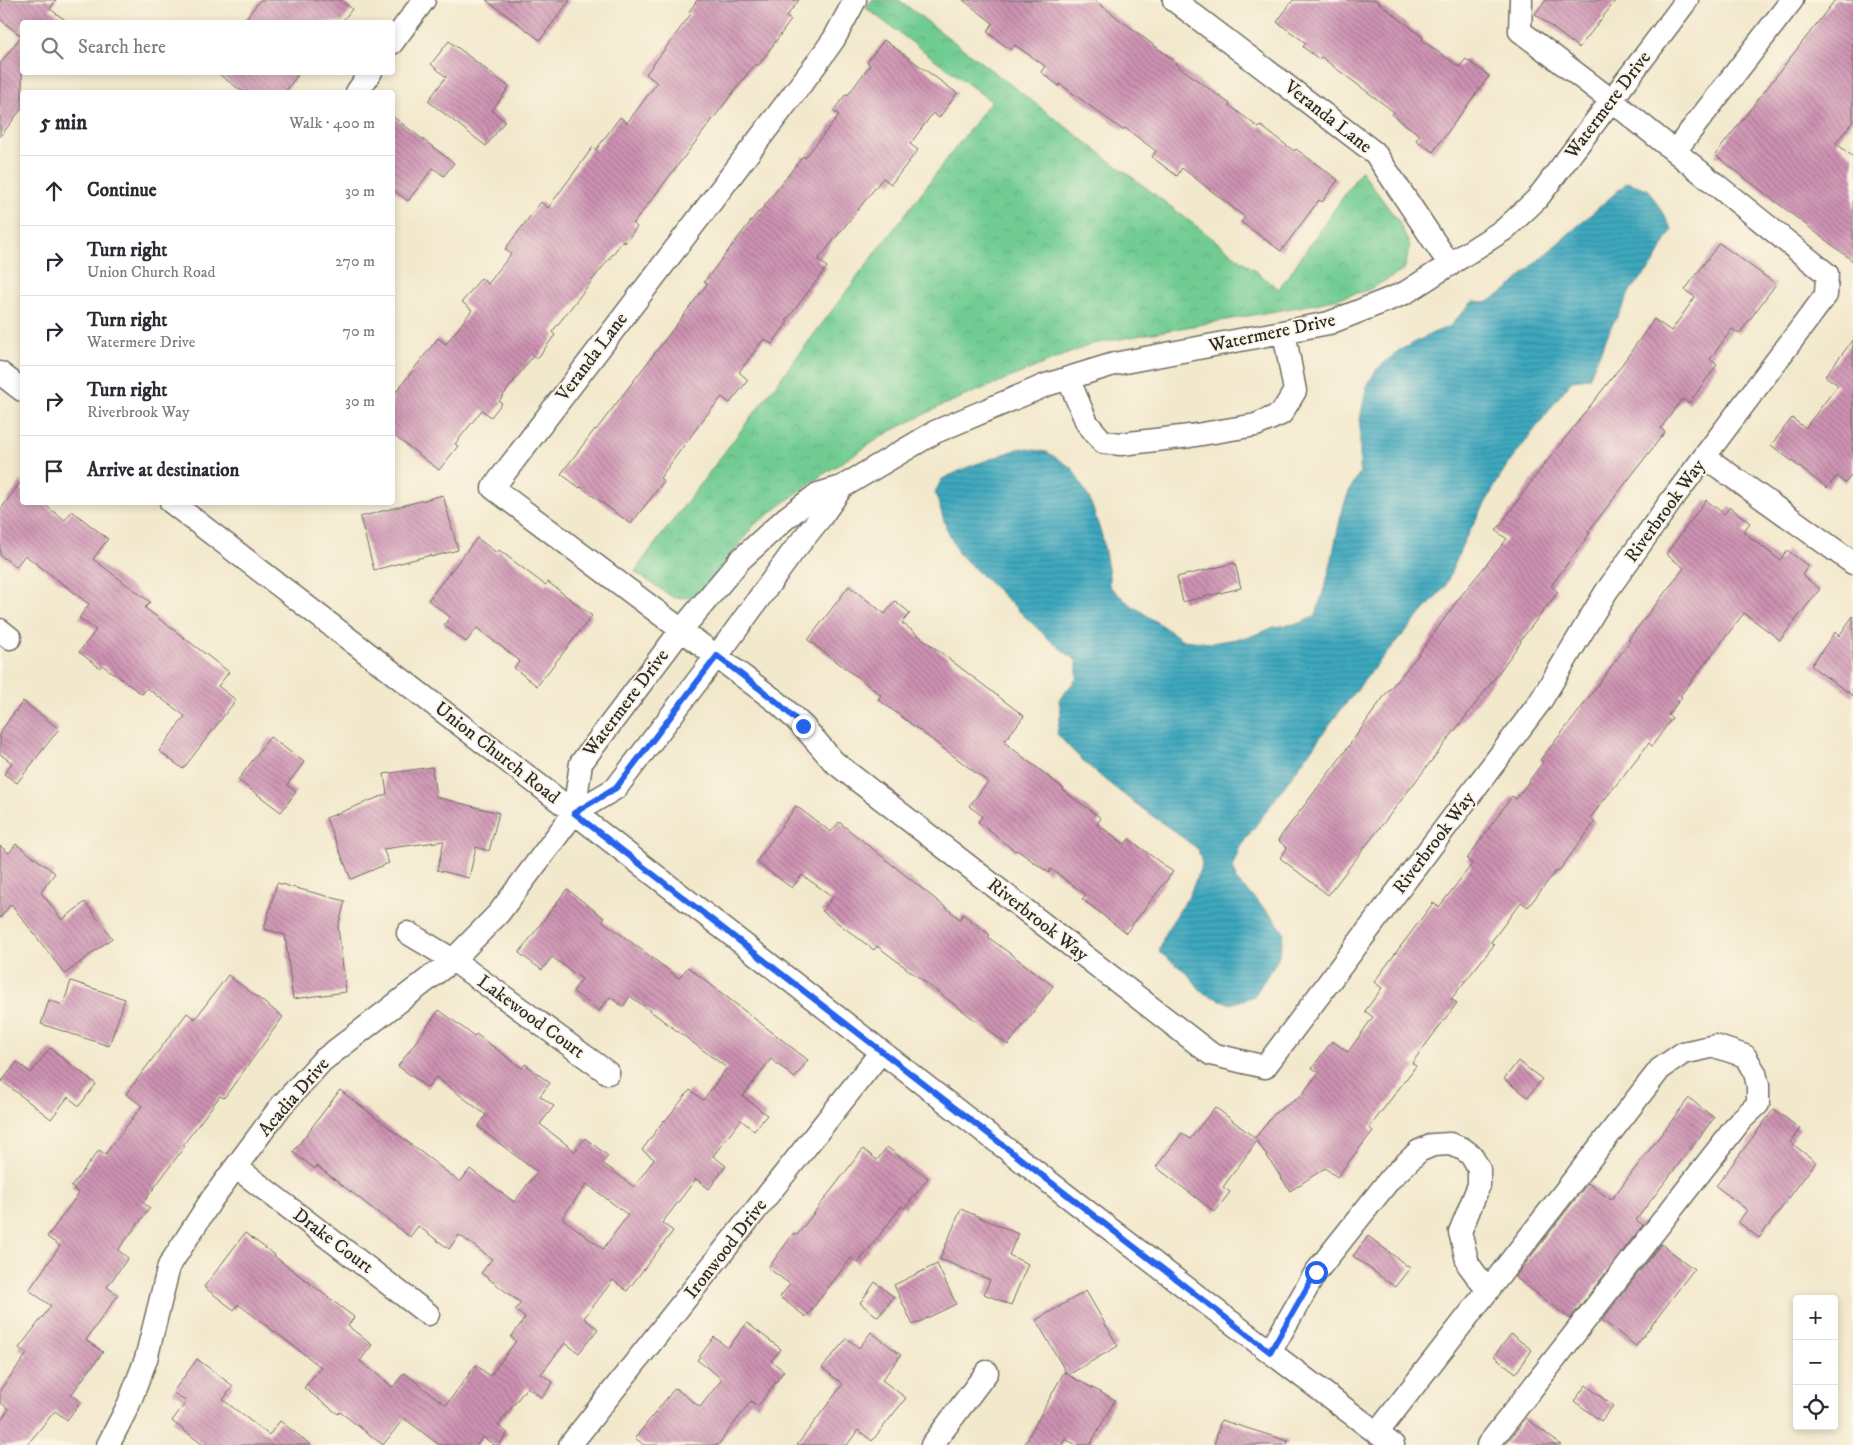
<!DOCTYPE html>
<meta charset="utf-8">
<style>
body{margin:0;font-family:"IM FELL DW Pica",serif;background:#f2f2f3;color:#2b2b33}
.controls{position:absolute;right:15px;bottom:15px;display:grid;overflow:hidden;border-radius:5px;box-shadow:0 2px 8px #0003}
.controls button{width:45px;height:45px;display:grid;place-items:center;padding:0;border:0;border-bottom:1px solid #e1e1e2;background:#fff;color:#2b2b33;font:25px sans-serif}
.stop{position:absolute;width:15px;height:15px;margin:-11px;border:4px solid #2563eb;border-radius:50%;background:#fff}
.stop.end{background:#2563eb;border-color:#fff;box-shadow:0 1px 5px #0008}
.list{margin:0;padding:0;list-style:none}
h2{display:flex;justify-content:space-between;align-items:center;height:65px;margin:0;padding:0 20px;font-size:21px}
h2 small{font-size:16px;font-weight:400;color:#7c7c81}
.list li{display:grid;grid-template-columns:32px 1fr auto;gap:15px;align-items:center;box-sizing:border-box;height:70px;padding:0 20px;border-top:1px solid #e1e1e2}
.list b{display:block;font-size:19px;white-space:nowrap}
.list p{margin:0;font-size:16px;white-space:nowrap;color:#7c7c81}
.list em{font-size:16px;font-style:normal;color:#7c7c81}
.icon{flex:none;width:28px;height:28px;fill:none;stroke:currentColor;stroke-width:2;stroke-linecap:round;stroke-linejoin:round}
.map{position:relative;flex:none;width:1853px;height:1445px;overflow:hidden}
.search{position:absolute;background:#fff;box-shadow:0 2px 8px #0003;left:20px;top:20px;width:375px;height:55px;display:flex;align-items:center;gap:12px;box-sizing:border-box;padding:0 18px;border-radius:5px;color:#7c7c81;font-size:19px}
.panel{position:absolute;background:#fff;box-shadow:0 2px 8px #0003;left:20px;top:90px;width:375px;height:415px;border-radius:5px}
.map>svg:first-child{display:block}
.park{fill:url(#park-crowns);stroke:#4e7c5f}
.water{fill:url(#water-rules);stroke:#346a74}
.building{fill:url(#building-back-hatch);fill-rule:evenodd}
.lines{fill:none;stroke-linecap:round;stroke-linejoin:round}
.minor-casing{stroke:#716d63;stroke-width:25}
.minor{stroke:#fff;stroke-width:22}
.route{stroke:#2563eb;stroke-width:6}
.labels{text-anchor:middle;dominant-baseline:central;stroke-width:4;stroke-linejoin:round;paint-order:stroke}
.street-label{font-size:19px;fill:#2b2b2b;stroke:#fcf5e5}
</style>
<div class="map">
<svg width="1853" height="1445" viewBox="0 0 1853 1445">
<defs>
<pattern id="park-crowns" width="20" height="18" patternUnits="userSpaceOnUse" patternTransform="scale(1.25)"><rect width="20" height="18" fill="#71cc93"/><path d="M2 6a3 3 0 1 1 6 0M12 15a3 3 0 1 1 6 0" fill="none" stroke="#62af7f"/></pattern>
<pattern id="water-rules" width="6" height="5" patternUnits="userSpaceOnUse" patternTransform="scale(1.25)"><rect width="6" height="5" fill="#3ea8be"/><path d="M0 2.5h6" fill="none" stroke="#34899b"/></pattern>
<pattern id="building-back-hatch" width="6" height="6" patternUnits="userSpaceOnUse" patternTransform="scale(1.25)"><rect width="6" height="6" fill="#cd92b2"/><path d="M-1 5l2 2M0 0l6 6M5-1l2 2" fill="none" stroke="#a77791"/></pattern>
</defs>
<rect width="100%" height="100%" fill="#fcf5e5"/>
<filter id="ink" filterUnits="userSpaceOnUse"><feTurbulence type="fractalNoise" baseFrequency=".02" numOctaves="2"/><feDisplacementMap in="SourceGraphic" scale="10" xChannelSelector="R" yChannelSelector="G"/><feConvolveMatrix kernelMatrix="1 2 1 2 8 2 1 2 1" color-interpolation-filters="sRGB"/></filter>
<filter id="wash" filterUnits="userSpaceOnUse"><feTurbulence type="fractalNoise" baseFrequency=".0096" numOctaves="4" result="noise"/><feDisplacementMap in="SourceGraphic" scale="20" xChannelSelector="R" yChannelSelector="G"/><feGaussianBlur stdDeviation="1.12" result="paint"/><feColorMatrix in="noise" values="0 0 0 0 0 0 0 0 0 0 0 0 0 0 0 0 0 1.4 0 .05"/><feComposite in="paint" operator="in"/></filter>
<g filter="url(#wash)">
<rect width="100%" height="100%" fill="#f2e8cc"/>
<path class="park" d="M 872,0 L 899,0 L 1279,289 L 1361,171 L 1399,222 L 1410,246 L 1404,270 L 1368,290 L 1320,303 L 1092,344 L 943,405 L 889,432 L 816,479 L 754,525 L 716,576 L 694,597 L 674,598 L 635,572 L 642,561 L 991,101 L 866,8 Z"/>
<path class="water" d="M 1628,182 L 1649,190 L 1672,229 L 1653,265 L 1630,291 L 1623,307 L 1612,325 L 1589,378 L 1572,380 L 1504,470 L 1464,541 L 1445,587 L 1378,663 L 1333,720 L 1240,847 L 1233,865 L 1236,880 L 1274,918 L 1284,933 L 1278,959 L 1254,996 L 1231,1004 L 1203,993 L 1187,973 L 1159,952 L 1165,933 L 1190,894 L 1202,864 L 1198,849 C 1150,813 1097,780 1057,734 L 1061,713 L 1059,700 L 1077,678 L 1077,661 L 1053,643 L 958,553 L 947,530 L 935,492 L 942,479 L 968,467 L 1021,448 L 1047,452 L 1072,468 L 1090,500 L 1102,536 L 1109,574 L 1109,586 L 1127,602 L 1183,640 L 1211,643 L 1249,637 L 1274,627 L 1301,623 L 1316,615 L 1329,572 L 1342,510 L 1350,489 L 1360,472 L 1360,420 L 1366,388 L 1376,370 L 1398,351 L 1435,332 L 1449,327 L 1473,301 L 1488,302 L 1508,289 L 1534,264 Z"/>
<g id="blocks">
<path class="building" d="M 0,0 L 56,0 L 50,9 L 68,22 L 22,22 L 22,108 L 0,137 L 0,64 L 21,36 L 0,19 Z
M 260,0 L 341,0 L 352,9 L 342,22 L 243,22 Z
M 486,0 L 570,0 L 540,40 Z
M 697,0 L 799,0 L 786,17 L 791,20 L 758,66 L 755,64 L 633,224 L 637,227 L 625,243 L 623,241 L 552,332 L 555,335 L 537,359 L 533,356 L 499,401 L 502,403 L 491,417 L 482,410 L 455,444 L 458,446 L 439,470 L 392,434 L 392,397 L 438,338 L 446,344 L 472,310 L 462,302 L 481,278 L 488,284 L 511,254 L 505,249 L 541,202 L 548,208 L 593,147 L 596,150 L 620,117 L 627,123 L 657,83 L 646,74 L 691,14 L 689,12 Z
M 963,0 L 1094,0 L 1176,62 L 1175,64 L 1230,104 L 1229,105 L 1259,128 L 1261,126 L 1294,151 L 1296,149 L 1338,180 L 1322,202 L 1319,200 L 1281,251 L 1241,222 L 1245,217 L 1182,168 L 1177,176 L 1152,157 L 1156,151 L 1125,128 L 1123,130 L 1060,84 L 1059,86 L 1041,72 L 1045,66 L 1015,45 L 1011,50 L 987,32 L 993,23 Z
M 1293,0 L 1375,0 L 1423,37 L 1422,40 L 1459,67 L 1466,59 L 1489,76 L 1433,152 L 1416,140 L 1420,135 L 1392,115 L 1394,112 L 1321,57 L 1319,59 L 1303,47 L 1306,43 L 1277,22 Z
M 1546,0 L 1616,0 L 1579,48 L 1535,14 Z
M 1835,0 L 1853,0 L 1853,121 L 1836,143 L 1853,157 L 1853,261 L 1715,155 Z
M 884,40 L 957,93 L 939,118 L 933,113 L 910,144 L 918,150 L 891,184 L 883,178 L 818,260 L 827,267 L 786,321 L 788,322 L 772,344 L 764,339 L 739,372 L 748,380 L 730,403 L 722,397 L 705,417 L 660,478 L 664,481 L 631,524 L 581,487 L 580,488 L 561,474 L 595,429 L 596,430 L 677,324 L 707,284 L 704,282 L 758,212 L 759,213 L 803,156 L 805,158 L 839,115 L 833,111 L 846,94 L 848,95 L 870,65 L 867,62 Z
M 449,41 L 509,87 L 492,111 L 505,121 L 486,146 L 428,101 L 446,77 L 431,64 Z
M 216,72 L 300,72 L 285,92 L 243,92 Z
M 392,116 L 454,163 L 444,176 L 433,168 L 408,201 L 392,189 Z
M 1719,243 L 1776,284 L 1739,334 L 1732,329 L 1710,359 L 1717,365 L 1689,403 L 1682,399 L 1661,428 L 1665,432 L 1588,532 L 1590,533 L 1551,586 L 1558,592 L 1520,641 L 1521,642 L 1483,694 L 1328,895 L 1280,858 L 1287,848 L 1278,840 L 1341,757 L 1385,695 L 1419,654 L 1460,597 L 1507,539 L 1496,531 L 1534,478 L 1618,370 L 1654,319 L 1671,331 L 1695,297 L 1685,290 Z
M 1853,340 L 1853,473 L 1845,483 L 1837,476 L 1827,488 L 1771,445 L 1792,418 L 1805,428 L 1838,385 L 1825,376 Z
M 22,480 L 22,502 L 41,502 L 65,520 L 72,511 L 108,539 L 93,559 L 150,602 L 145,608 L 229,672 L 218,686 L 236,700 L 183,769 L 159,751 L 185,716 L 147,688 L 142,694 L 102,665 L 100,668 L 79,652 L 96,630 L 79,618 L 89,604 L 25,555 L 16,567 L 0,555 L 0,510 Z
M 443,495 L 458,550 L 431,557 L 431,555 L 374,570 L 360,517 Z
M 1706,500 L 1724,514 L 1730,507 L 1750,523 L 1743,532 L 1780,560 L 1787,550 L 1808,566 L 1802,575 L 1820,589 L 1780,640 L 1744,613 L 1680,696 L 1682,697 L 1668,715 L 1672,718 L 1652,746 L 1649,743 L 1590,818 L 1595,822 L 1558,872 L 1556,871 L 1528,907 L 1521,902 L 1491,942 L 1494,945 L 1451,999 L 1457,1003 L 1412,1063 L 1416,1066 L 1369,1128 L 1373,1131 L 1337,1177 L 1325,1168 L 1290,1191 L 1257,1141 L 1223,1187 L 1230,1192 L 1215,1212 L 1156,1167 L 1182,1133 L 1190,1139 L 1215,1107 L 1255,1138 L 1275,1113 L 1301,1096 L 1319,1072 L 1312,1068 L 1332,1041 L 1348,1052 L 1373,1017 L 1365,1011 L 1382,988 L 1374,982 L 1433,903 L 1439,907 L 1472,864 L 1467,859 L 1512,796 L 1516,799 L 1543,762 L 1540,760 L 1576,715 L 1630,641 L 1628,640 L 1684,568 L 1666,554 Z
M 477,538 L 497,553 L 499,550 L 545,585 L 548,582 L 592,616 L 537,686 L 514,668 L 520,661 L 477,628 L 466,642 L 444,625 L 450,617 L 428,600 Z
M 1235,563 L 1241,588 L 1183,602 L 1177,577 Z
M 849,586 L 885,614 L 895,601 L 910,613 L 902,623 L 1024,716 L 1004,742 L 1064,789 L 1063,790 L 1101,818 L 1097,824 L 1125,844 L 1129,839 L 1173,872 L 1126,933 L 1082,899 L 1086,895 L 1051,869 L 1049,873 L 1017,850 L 1015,851 L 978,822 L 982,816 L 969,806 L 988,782 L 878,699 L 881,695 L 808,640 Z
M 1853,616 L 1853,696 L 1811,666 L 1835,632 L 1839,636 Z
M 23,701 L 59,729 L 17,783 L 4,774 L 12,763 L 0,754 L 0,732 Z
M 270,737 L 304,762 L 287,785 L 296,792 L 281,812 L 238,780 Z
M 432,767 L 436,797 L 499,813 L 489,851 L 476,847 L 469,878 L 437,870 L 444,841 L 383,849 L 389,863 L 351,879 L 326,818 L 387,794 L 384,774 Z
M 796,806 L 831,832 L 839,822 L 960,919 L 963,914 L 990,935 L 988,937 L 1053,986 L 1008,1045 L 877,946 L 874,950 L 822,911 L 833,897 L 802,875 L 792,888 L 756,862 Z
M 16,844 L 55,873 L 41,892 L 62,920 L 85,902 L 112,938 L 65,974 L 11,904 L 0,918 L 0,846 L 9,853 Z
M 277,883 L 345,901 L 338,927 L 346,992 L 293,999 L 285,935 L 264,929 Z
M 567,889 L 604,918 L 603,921 L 679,978 L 688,967 L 808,1060 L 795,1078 L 771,1059 L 743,1096 L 767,1115 L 754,1131 L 741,1120 L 713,1156 L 726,1166 L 709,1189 L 696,1179 L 662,1223 L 673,1231 L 627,1291 L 613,1280 L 584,1318 L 598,1329 L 579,1353 L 565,1343 L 541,1374 L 553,1382 L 542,1398 L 527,1387 L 498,1426 L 508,1433 L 499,1445 L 494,1445 L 483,1437 L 477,1445 L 439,1445 L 404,1418 L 383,1445 L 340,1412 L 338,1414 L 304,1388 L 321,1367 L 238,1304 L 234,1310 L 204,1287 L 245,1233 L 275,1255 L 274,1256 L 354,1317 L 348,1326 L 372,1345 L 360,1361 L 393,1387 L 404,1373 L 446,1405 L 476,1365 L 490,1376 L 516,1341 L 511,1337 L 525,1318 L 515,1310 L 521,1303 L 481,1273 L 492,1259 L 459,1235 L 449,1249 L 418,1226 L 410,1237 L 317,1166 L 315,1169 L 293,1152 L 340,1090 L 460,1182 L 470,1169 L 514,1202 L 537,1172 L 478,1127 L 486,1115 L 436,1077 L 428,1088 L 398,1066 L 439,1010 L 474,1036 L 476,1034 L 522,1068 L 525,1064 L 550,1083 L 540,1096 L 554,1106 L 540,1124 L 575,1151 L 585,1138 L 608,1156 L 603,1163 L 634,1187 L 654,1159 L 642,1150 L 664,1120 L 665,1121 L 690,1090 L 703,1100 L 727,1068 L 630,996 L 623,1007 L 610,997 L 599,1011 L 573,991 L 582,979 L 552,957 L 542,970 L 519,953 ZM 587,1184 L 628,1215 L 603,1249 L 562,1218 Z
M 228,975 L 283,1017 L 224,1098 L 220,1096 L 183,1145 L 185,1146 L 143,1203 L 150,1208 L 118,1250 L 128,1258 L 107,1287 L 118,1295 L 86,1340 L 103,1352 L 71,1395 L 81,1402 L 67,1420 L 55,1411 L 27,1445 L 0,1445 L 0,1421 L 9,1409 L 0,1402 L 0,1390 L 27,1354 L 19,1348 L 51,1306 L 29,1290 L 60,1246 L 47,1237 L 79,1193 L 71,1187 L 99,1150 L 105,1154 L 142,1106 L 126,1094 L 187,1013 L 195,1019 Z
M 71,981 L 125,999 L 109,1046 L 41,1024 L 49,1000 L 63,1005 Z
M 50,1048 L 96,1084 L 79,1106 L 68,1097 L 51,1119 L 2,1081 L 17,1062 L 31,1073 Z
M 1518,1061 L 1542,1079 L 1528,1097 L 1504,1079 Z
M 1689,1098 L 1714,1118 L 1636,1220 L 1643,1225 L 1570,1319 L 1515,1277 L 1588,1183 L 1611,1200 Z
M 1774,1109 L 1800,1129 L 1790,1142 L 1816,1162 L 1759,1238 L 1738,1222 L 1747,1210 L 1716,1186 Z
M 887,1147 L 928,1178 L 905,1208 L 902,1206 L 858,1263 L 851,1258 L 806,1317 L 780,1297 L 790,1284 L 768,1268 L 794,1233 L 797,1235 L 863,1149 L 877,1160 Z
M 961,1209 L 1018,1234 L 1009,1255 L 1028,1264 L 1011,1305 L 984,1294 L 990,1280 L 940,1259 Z
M 1368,1236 L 1410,1268 L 1395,1287 L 1353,1256 Z
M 1661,1244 L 1694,1269 L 1636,1346 L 1602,1320 Z
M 937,1264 L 956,1304 L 913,1325 L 894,1285 Z
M 875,1282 L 894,1297 L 878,1317 L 860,1303 Z
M 1086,1291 L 1118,1346 L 1068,1375 L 1115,1400 L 1090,1445 L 1077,1445 L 1065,1439 L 1062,1445 L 1024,1445 L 1064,1372 L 1067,1374 L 1036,1320 Z
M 747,1323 L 781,1349 L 771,1361 L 784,1371 L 758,1406 L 751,1401 L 718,1445 L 644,1445 L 635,1438 L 675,1388 L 700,1407 L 722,1379 L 697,1360 L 714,1337 L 728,1348 Z
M 871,1332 L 901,1355 L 882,1380 L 906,1398 L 872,1441 L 858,1430 L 847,1445 L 797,1445 L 843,1384 L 822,1368 L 847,1338 L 859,1348 Z
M 1511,1334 L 1532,1350 L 1516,1373 L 1494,1356 Z
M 197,1359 L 233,1386 L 223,1400 L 269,1435 L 280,1421 L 311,1445 L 203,1445 L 172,1421 L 186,1402 L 173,1392 Z
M 1586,1385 L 1613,1406 L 1601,1421 L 1574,1401 Z
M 1526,1418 L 1561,1445 L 1505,1445 Z
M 1221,1420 L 1288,1441 L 1287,1445 L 1214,1445 Z"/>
</g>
</g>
<g filter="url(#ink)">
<use href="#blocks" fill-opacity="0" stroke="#716d63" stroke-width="1"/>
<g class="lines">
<defs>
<path id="minor" d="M 855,0 L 834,39 L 814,67 L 493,488 L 777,702 L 803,726 L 834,762 L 1211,1054 L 1265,1067 L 1540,702 L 1606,592 L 1671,501 L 1826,295 L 1827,274 L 1611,100 L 1520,31 L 1521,0
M 1174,0 L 1375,153 L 1450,265
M 392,43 L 424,0
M 357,92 L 371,72
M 1675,151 L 1792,0
M 0,373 L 22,390
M 1068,378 L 1087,423 L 1103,442 L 1121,444 L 1190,436 L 1256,425 L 1281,414 L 1295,391 L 1284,332
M 1705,457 L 1853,563
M 171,502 C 294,597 417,691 540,786 C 824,1006 1106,1229 1393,1445
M 0,630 L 10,638
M 574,813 L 581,763 L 682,629 L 740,560 L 786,518 L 818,494 L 842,487 L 935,432 L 1046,385 L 1114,364 L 1329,323 L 1405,293 L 1505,229 L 1537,199 L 1687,0
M 408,933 L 453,960 L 608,1073
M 237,1168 L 428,1314
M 1270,1352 L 1316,1272 L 1390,1179 L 1419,1151 L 1433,1145 L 1450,1144 L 1463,1149 L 1471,1155 L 1479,1169 L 1479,1185 L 1460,1232 L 1468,1264 L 1488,1291
M 1377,1433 L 1660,1069 L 1683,1053 L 1715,1046 L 1745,1056 L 1755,1073 L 1758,1085 L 1758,1104 L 1741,1120 L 1488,1445
M 108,1445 L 128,1406 L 146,1359 L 169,1266 L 212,1199 L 281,1106 L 322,1061 L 453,960 L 499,913 L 574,813 L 616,788 L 728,641 L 792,553 L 821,517 L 842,487
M 570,1445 L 881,1052
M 932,1445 L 987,1372"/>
</defs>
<use href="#minor" class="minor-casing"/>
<use href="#minor" class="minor"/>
</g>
</g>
<g class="lines" filter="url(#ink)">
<path class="route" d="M 803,726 L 777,702 L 717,656 L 616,788 L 574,813 L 1270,1352 L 1316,1272"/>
</g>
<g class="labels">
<g class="street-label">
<text transform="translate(1608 105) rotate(-53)">Watermere Drive</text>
<text transform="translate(1328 117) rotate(38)">Veranda Lane</text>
<text transform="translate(1272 333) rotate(-12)">Watermere Drive</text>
<text transform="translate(592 357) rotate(-53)">Veranda Lane</text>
<text transform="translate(1665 511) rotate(-54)">Riverbrook Way</text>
<text transform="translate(626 703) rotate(-53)">Watermere Drive</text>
<text transform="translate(497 753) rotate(38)">Union Church Road</text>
<text transform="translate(1434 843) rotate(-53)">Riverbrook Way</text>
<text transform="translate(1038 920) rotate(38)">Riverbrook Way</text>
<text transform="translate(531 1017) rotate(36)">Lakewood Court</text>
<text transform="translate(294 1097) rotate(-49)">Acadia Drive</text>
<text transform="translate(333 1241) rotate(37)">Drake Court</text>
<text transform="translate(726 1249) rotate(-52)">Ironwood Drive</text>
</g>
</g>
</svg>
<div class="controls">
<button>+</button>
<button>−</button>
<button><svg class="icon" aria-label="locate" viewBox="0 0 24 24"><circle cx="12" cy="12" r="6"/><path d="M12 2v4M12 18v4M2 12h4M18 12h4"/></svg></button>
</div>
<div class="stop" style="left:1316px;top:1272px"></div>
<div class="stop end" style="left:803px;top:726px"></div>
<div class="search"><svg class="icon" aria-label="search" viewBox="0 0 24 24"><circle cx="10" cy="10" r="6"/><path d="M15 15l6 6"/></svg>Search here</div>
<section class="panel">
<h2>5 min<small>Walk · 400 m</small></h2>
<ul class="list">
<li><svg class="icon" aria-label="ahead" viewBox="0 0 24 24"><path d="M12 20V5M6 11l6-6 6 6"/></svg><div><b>Continue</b></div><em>30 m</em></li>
<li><svg class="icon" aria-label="right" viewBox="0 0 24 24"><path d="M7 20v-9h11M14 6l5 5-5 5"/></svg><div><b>Turn right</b><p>Union Church Road</p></div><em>270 m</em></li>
<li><svg class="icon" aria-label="right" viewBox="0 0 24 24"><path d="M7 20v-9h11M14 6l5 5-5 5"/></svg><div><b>Turn right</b><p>Watermere Drive</p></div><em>70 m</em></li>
<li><svg class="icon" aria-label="right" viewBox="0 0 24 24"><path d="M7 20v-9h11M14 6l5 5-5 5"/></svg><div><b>Turn right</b><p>Riverbrook Way</p></div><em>30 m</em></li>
<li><svg class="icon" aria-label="arrive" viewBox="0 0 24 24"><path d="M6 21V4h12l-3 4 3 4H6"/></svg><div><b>Arrive at destination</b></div></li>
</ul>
</section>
</div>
